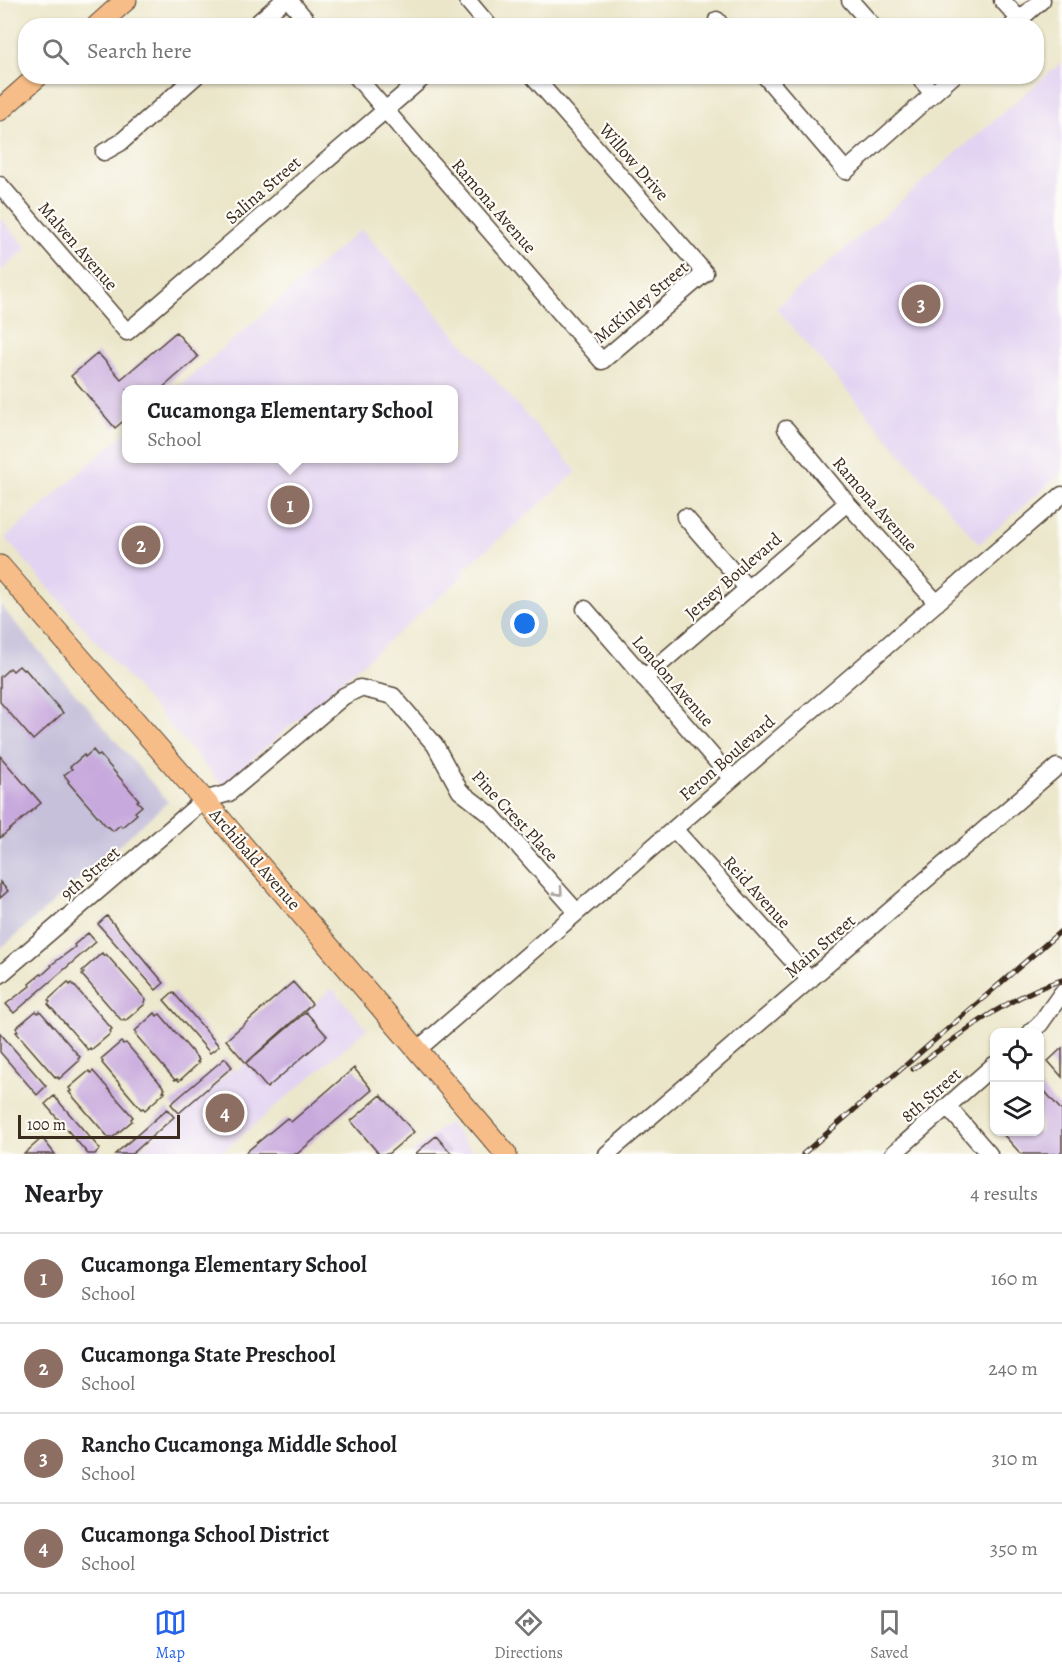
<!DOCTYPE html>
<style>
body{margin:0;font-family:Alegreya,serif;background:#f6f6f6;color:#202124}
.controls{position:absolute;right:18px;bottom:18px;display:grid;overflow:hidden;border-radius:12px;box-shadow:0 2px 4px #0004}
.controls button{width:54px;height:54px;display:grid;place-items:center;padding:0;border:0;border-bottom:2px solid #e0e0e0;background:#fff;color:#202124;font:30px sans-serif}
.scale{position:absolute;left:18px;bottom:15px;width:162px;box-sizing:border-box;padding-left:6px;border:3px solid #3b2a1e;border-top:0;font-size:16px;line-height:21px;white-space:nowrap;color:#3b2a1e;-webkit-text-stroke:4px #fdfcf7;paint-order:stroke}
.you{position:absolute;left:525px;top:624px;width:21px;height:21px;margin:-15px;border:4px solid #fff;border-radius:50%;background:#1a73e8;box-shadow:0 0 0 9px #1a73e833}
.badge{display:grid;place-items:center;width:39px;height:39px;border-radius:50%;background:#2563eb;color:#fff;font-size:20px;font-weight:700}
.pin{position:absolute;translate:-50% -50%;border:3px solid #fff;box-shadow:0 2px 6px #0006}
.popup{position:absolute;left:122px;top:385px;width:336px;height:78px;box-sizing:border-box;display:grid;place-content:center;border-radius:12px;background:#fff;filter:drop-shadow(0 2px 4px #0005);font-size:20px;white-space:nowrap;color:#757577}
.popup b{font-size:22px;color:#202124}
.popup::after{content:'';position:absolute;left:50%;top:100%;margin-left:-12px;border:12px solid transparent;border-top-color:#fff}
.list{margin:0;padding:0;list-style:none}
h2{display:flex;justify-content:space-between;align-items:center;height:78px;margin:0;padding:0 24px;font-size:26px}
h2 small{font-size:20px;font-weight:400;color:#757577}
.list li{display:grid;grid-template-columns:39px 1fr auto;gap:18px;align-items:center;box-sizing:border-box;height:90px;padding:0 24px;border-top:2px solid #e0e0e0}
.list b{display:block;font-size:22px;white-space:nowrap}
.list p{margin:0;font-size:20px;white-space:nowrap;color:#757577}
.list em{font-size:20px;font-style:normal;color:#757577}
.icon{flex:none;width:33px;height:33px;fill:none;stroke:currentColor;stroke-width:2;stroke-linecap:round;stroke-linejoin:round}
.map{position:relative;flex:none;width:1062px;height:1154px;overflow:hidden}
.search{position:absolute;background:#fff;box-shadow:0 2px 4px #0004;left:18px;right:18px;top:18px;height:66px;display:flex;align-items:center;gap:15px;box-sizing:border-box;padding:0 21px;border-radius:24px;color:#757577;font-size:22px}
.sheet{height:438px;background:#fff}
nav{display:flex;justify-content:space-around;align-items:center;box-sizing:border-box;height:84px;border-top:2px solid #e0e0e0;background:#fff;font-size:16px;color:#757577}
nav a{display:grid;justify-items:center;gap:3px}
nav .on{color:#2563eb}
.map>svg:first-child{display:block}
.built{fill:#e3d3f2}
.industrial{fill:#c6c0da}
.building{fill:#c7a9dd}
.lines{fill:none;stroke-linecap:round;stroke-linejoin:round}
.minor-casing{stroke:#554638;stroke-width:19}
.major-casing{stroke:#554638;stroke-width:23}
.minor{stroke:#fff;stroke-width:16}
.major{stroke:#f7bd88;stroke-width:21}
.rail-casing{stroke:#3b2a1e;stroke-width:5}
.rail{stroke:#fdfcf7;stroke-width:3;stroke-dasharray:9;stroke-linecap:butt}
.oneway{stroke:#a79f9a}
.labels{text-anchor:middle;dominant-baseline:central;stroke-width:4.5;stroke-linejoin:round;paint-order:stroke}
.street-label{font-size:18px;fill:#3b2a1e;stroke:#fdfcf7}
</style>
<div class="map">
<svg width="1062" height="1154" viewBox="0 0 1062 1154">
<rect width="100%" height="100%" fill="#fdfcf7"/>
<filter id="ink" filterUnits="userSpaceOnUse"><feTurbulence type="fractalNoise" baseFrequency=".0167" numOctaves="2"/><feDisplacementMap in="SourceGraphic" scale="12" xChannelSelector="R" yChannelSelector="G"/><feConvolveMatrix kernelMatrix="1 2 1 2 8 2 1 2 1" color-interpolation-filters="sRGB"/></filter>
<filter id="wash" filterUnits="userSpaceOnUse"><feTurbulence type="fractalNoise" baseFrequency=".008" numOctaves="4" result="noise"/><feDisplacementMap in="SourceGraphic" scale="24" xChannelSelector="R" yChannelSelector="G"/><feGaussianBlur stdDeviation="1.35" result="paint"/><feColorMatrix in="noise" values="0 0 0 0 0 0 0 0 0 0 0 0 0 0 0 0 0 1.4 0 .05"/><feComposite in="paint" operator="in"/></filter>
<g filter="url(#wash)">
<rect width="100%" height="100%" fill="#ebe6c9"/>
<path class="built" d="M 1062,62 L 1062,473 L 979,544 L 776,308 Z
M 0,218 L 27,248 L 0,272 Z
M 361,229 L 577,472 L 463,570 L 466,574 L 222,785 L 5,538 L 126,432 L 127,458 L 454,458 L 454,390 L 176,389 Z
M 332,988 L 367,1029 L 220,1154 L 135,1154 L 234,1068 L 237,1071 Z
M 448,1122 L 475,1154 L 411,1154 Z"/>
<path class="industrial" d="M 0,605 L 168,802 L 0,949 Z"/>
<g id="blocks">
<path class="building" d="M 176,332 L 198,357 L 160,390 L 127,390 L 127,418 L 115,428 L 71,376 L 98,353 L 121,379 Z
M 19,666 L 23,670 L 25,669 L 63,713 L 33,740 L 0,702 L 0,677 L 10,668 L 13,671 Z
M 93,750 L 98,756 L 100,755 L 139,800 L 137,801 L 142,806 L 135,812 L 137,814 L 122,827 L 120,825 L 113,831 L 108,826 L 107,827 L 68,782 L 69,781 L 64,775 L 72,769 L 70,767 L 84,755 L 85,757 Z
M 0,756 L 41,803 L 0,838 Z
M 0,882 L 8,891 L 0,898 Z
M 107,916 L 164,983 L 156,990 L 98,924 Z
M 88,933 L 96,942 L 14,1013 L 6,1004 L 30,986 L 29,984 L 41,974 L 42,975 L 52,966 L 51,965 L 75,947 L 74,945 Z
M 102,953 L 104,956 L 106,954 L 146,1000 L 144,1002 L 145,1004 L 125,1021 L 124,1019 L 122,1021 L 82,975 L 84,973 L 82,971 Z
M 68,982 L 70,985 L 72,983 L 112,1029 L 110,1031 L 111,1033 L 91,1050 L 90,1048 L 88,1050 L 48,1004 L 50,1002 L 48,1000 Z
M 293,982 L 312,1004 L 246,1063 L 226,1040 Z
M 173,992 L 219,1046 L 210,1053 L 164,1000 Z
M 36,1011 L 38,1013 L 40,1011 L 80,1057 L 78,1059 L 79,1061 L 59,1079 L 58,1077 L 56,1078 L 16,1032 L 18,1031 L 16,1028 Z
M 306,1012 L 327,1036 L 267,1088 L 246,1063 Z
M 155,1013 L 157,1016 L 160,1014 L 199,1060 L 197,1062 L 199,1063 L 179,1081 L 177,1079 L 175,1080 L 135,1034 L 137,1033 L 135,1031 Z
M 0,1033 L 46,1086 L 37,1095 L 0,1052 Z
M 121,1042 L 123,1044 L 126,1043 L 165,1089 L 163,1091 L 165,1092 L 145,1110 L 143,1108 L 141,1109 L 102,1063 L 103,1062 L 101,1059 Z
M 1062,1048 L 1062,1077 L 1048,1061 Z
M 225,1058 L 232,1067 L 179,1113 L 171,1104 Z
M 354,1068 L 372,1090 L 297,1154 L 244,1154 L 287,1118 L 291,1122 Z
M 89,1071 L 91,1073 L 93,1071 L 133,1117 L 131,1119 L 132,1121 L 112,1138 L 111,1137 L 109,1138 L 69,1092 L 71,1091 L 69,1088 Z
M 1041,1087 L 1062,1111 L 1062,1151 L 1058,1154 L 1021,1154 L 1001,1132 L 1040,1132 Z
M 381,1095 L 414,1132 L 388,1154 L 379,1154 L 351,1121 Z
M 54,1096 L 100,1149 L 95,1154 L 88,1154 L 45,1104 Z
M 167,1109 L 174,1117 L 132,1154 L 115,1154 Z
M 436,1136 L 452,1154 L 418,1154 L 416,1153 Z
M 42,1138 L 55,1154 L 24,1154 Z"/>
</g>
</g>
<g filter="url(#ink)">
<use href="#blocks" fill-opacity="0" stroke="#554638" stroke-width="1.5"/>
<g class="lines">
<defs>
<path id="minor" d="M 289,0 L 311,26
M 467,0 L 489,26
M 850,0 L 873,26
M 1002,0 L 1019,19
M 717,20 L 721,26
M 254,26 L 284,0
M 1012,26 L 1042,0
M 356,76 L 602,361 L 705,273 L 533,76
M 765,76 L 846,171 L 953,76
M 918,76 L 933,94
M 104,152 L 120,143 L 196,76
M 0,185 L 127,332 L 425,76
M 786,429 L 847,503 L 937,603
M 685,517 L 748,589
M 585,609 L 732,779
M 644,678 L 847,503
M 674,829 L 810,980
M 0,975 L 204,800 L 229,793 L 344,696 L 360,688 L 393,696 L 435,745 L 460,791 L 491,815 L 577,912
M 1031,1032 L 1040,1024 L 1062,993
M 417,1050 L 1062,495
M 948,1107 L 989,1154
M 607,1154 L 1057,767
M 893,1154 L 994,1065"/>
<path id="major" d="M 97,26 L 126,0
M 0,110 L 38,76
M 0,566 L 204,800 L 506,1154"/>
</defs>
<use href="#minor" class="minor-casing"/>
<use href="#major" class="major-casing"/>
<use href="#minor" class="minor"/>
<use href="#major" class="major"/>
<defs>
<path id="rail" d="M 913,1069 C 960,1035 1006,997 1062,980
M 803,1154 L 1062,930"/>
</defs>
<use href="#rail" class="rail-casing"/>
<use href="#rail" class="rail"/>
</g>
<defs><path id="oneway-chevron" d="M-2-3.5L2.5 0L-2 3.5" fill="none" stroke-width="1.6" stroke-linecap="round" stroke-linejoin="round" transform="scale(1.5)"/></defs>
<use class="oneway" href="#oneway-chevron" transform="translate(559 892) rotate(48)"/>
</g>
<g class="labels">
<g class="street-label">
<text transform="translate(634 162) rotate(49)">Willow Drive</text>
<text transform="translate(263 190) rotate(-41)">Salina Street</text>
<text transform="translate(494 206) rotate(49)">Ramona Avenue</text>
<text transform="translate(78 246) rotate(49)">Malven Avenue</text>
<text transform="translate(641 302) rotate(-40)">McKinley Street</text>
<text transform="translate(875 504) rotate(49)">Ramona Avenue</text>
<text transform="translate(733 576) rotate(-41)">Jersey Boulevard</text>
<text transform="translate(673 681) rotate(49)">London Avenue</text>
<text transform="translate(727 758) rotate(-41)">Feron Boulevard</text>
<text transform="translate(515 816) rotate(47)">Pine Crest Place</text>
<text transform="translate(255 859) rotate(49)">Archibald Avenue</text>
<text transform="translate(90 873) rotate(-41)">9th Street</text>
<text transform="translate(757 892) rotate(48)">Reid Avenue</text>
<text transform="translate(820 946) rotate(-41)">Main Street</text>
<text transform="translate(931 1095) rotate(-41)">8th Street</text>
</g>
</g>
</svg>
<div class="controls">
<button><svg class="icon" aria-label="locate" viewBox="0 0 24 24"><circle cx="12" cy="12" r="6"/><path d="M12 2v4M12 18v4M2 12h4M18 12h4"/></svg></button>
<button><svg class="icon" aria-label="layers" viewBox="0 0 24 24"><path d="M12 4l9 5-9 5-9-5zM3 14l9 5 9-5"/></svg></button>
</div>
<div class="scale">100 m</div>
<div class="you"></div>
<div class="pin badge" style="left:290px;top:505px;background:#8d6e63">1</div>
<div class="popup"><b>Cucamonga Elementary School</b>School</div>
<div class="pin badge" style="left:141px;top:545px;background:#8d6e63">2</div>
<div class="pin badge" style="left:921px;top:304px;background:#8d6e63">3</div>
<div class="pin badge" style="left:225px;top:1113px;background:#8d6e63">4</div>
<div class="search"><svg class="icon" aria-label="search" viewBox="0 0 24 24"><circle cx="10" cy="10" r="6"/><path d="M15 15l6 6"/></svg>Search here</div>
</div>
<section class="sheet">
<h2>Nearby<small>4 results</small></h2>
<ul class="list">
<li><span class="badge" style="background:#8d6e63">1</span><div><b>Cucamonga Elementary School</b><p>School</p></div><em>160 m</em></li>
<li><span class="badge" style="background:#8d6e63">2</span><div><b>Cucamonga State Preschool</b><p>School</p></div><em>240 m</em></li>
<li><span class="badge" style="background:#8d6e63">3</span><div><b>Rancho Cucamonga Middle School</b><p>School</p></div><em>310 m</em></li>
<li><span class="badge" style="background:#8d6e63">4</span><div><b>Cucamonga School District</b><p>School</p></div><em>350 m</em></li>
</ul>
</section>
<nav>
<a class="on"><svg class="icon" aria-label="map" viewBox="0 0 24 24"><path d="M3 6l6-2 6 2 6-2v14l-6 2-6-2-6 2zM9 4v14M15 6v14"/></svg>Map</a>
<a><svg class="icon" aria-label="directions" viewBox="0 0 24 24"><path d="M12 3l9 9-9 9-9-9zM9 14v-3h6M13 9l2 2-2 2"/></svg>Directions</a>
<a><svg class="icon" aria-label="saved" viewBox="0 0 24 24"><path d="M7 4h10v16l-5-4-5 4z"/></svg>Saved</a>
</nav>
